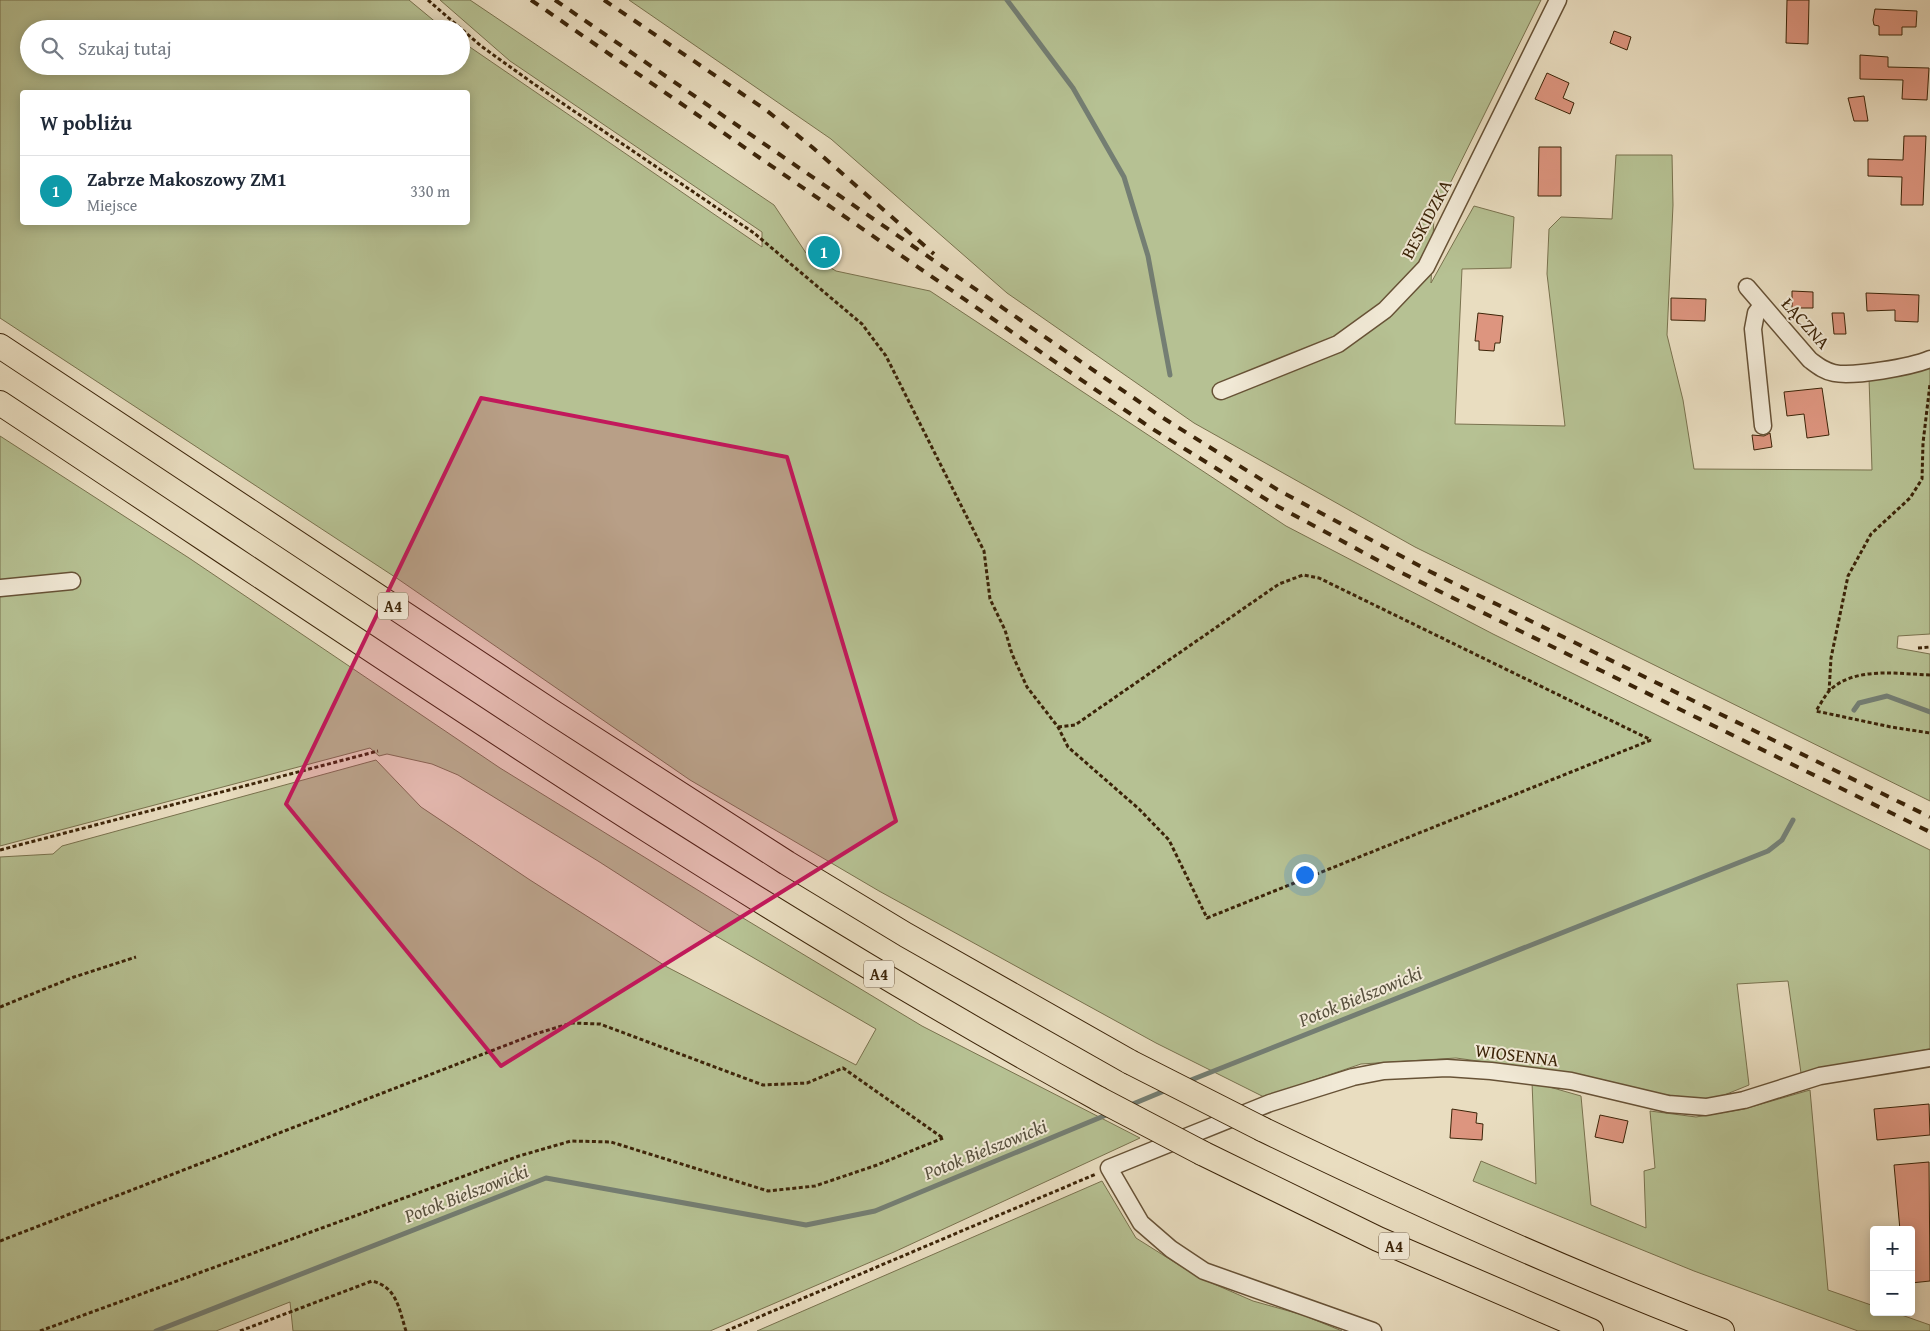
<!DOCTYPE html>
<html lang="pl">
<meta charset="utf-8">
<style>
body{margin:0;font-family:"Gentium Book Plus",serif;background:#f2f2f3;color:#1f2937}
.controls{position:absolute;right:15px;bottom:15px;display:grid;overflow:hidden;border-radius:5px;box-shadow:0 2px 12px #0003}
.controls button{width:45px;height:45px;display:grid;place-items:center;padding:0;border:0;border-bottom:1px solid #e0e1e3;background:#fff;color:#1f2937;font:25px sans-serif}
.you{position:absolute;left:1304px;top:874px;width:18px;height:18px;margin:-12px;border:4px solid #fff;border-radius:50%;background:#1a73e8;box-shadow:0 0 0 8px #1a73e833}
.badge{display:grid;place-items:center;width:32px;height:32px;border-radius:50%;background:#8f2418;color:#fff;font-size:16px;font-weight:700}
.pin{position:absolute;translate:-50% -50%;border:2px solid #fff;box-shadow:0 1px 5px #0006}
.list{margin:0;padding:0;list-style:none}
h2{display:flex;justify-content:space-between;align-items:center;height:65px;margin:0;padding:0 20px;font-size:21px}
h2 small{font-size:16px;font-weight:400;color:#747a83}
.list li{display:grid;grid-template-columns:32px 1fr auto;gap:15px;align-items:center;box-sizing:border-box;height:70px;padding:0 20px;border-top:1px solid #e0e1e3}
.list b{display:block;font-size:19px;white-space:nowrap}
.list p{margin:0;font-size:16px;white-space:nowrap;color:#747a83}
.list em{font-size:16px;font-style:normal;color:#747a83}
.icon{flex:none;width:28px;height:28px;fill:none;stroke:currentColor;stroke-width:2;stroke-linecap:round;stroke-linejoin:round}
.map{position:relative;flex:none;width:1930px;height:1331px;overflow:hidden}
.search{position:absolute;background:#fff;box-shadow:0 2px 12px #0003;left:20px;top:20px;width:450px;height:55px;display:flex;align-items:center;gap:12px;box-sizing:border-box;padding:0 18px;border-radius:28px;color:#747a83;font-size:19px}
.panel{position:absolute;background:#fff;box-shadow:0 2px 12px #0003;left:20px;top:90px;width:450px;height:135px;border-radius:5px}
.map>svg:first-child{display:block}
.green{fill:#b6c193;stroke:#79724e;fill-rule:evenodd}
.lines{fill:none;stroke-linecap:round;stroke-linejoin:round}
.stream{stroke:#747e73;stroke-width:5}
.building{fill:#dd957f;stroke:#3c2408}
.minor-casing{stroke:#675236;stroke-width:19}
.highway-casing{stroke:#3c2408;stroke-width:26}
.path{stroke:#3c2408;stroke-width:3;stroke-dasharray:4 2.5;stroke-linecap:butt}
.minor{stroke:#f1e9d6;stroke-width:16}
.highway{stroke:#e9ddc0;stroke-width:24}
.rail{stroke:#3c2408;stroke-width:4;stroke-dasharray:9 9;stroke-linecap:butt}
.highway-bridge-casing{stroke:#3c2408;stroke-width:26;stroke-linecap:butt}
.highway-bridge{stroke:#e9ddc0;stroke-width:24}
.marked{fill:#c2185b;fill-opacity:0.2;stroke:#c2185b;stroke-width:4;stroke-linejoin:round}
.labels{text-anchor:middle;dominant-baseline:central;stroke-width:4;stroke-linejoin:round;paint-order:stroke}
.shield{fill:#f1e9d6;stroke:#725f46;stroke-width:1}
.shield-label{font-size:16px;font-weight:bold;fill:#3c2408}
.street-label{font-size:18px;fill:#3c2408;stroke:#f1e9d6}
.water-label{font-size:19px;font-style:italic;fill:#58513e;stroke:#f1e9d6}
</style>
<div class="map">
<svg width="1930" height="1331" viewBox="0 0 1930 1331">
<rect width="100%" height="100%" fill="#e9ddc0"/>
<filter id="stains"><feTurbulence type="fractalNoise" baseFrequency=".004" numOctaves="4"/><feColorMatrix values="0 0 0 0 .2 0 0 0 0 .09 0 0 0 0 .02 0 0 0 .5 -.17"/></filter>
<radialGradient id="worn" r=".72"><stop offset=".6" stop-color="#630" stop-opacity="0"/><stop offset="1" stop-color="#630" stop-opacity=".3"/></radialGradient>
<path class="green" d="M 0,0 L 409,0 L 444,29 L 29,29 L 29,66 L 461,66 L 461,41 L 762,247 L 762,232 L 510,61 L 440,0 L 470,0 L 774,205 L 806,253 L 836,271 L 930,291 L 1286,526 L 1493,634 L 1930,850 L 1930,1049 L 1801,1073 L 1788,981 L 1737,984 L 1749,1085 L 1712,1100 L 1649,1093 L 1566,1073 L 1456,1058 L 1361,1064 L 1264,1097 L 1156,1043 L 879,891 L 690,780 L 398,579 L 0,318 ZM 22,92 L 468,92 L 468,222 L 22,222 Z
M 629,0 L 1541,0 L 1434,216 L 1431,283 L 1474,206 L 1514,217 L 1511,268 L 1462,269 L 1455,424 L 1565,426 L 1547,274 L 1549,229 L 1561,217 L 1612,219 L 1616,155 L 1672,155 L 1673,205 L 1667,335 L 1683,400 L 1694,469 L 1872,470 L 1869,378 L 1930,365 L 1930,634 L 1898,636 L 1897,648 L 1930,654 L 1930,801 L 1415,547 L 1194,423 L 1007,293 L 831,139 Z
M 0,436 L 189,558 L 500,768 L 743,918 L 922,1026 L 1140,1138 L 894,1252 L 710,1331 L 293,1331 L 290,1302 L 216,1331 L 0,1331 L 0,857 L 53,854 L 62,846 L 376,760 L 421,807 L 530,880 L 667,967 L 856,1065 L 876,1029 L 704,929 L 598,861 L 458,775 L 432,764 L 387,754 L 379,756 L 370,748 L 0,846 Z
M 1532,1082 L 1581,1096 L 1591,1205 L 1646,1228 L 1644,1171 L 1655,1168 L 1650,1111 L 1696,1117 L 1744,1109 L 1810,1090 L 1828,1290 L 1874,1306 L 1874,1312 L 1893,1312 L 1930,1325 L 1930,1331 L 1858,1331 L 1694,1271 L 1473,1181 L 1481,1161 L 1536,1184 Z
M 1102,1181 L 1136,1238 L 1198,1277 L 1253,1301 L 1303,1315 L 1342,1331 L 757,1331 Z"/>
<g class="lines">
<path class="stream" d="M 1007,0 L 1073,88 L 1124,177 L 1148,256 L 1170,375
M 1854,710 L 1859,703 L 1887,696 L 1930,712
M 1186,1082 L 1768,851 L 1782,840 L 1793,820
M 1128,1106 L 1169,1089
M 156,1331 L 546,1178 L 806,1225 L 875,1211 L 1111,1113"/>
</g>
<path class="building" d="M 1787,0 L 1809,0 L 1808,44 L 1786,43 Z
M 1875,9 L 1917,11 L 1916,27 L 1902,27 L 1902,35 L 1879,35 L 1879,26 L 1874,25 L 1873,20 Z
M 1614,31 L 1631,37 L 1627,50 L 1610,43 Z
M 1860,55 L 1888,57 L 1888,67 L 1929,68 L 1927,100 L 1902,99 L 1903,80 L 1860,79 Z
M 1547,73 L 1569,83 L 1563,98 L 1574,103 L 1570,114 L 1535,99 Z
M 1864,96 L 1868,121 L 1854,121 L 1848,98 Z
M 1904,136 L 1926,136 L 1923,205 L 1901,205 L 1902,177 L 1868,176 L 1868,159 L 1903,160 Z
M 1539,147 L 1561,147 L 1561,196 L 1538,196 Z
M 1792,291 L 1813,292 L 1813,308 L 1792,308 Z
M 1866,293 L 1919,295 L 1918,322 L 1895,321 L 1895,310 L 1867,311 Z
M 1671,298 L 1706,299 L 1705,321 L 1671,320 Z
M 1478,313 L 1503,316 L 1500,343 L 1495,343 L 1494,351 L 1479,350 L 1479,341 L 1475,341 Z
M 1832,313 L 1844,313 L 1846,334 L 1834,334 Z
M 1822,388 L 1829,435 L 1807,438 L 1804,414 L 1787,416 L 1784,392 Z
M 1770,433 L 1772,447 L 1754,450 L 1752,435 L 1764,436 Z
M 1929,1104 L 1930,1135 L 1877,1140 L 1874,1109 Z
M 1452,1109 L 1477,1113 L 1476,1123 L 1483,1124 L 1482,1140 L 1450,1138 Z
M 1600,1115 L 1628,1121 L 1623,1143 L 1595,1137 Z
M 1929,1162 L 1930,1281 L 1911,1283 L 1911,1230 L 1900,1230 L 1894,1165 Z"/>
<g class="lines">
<defs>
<path id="minor" d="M 1747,287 L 1810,360 C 1818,366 1824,371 1834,373 C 1853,377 1911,367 1930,359
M 1762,305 L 1756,313 L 1753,329 L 1763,426
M 1221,391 L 1338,344 L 1385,310 L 1426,267 L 1558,0
M 0,588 L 72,581
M 1373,1331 L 1204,1271 L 1171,1249 L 1141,1223 L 1109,1168 L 1270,1103 L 1353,1077 L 1384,1071 L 1447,1068 L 1491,1071 L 1571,1081 L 1668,1104 L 1706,1107 L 1744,1100 L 1820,1076 L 1930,1058"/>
<path id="highway" d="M 0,346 L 554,713 L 787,863 L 906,935 L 1130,1062
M 0,403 C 362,642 718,890 1099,1099
M 1262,1129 C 1413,1202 1565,1271 1722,1331
M 1202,1153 L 1378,1239 L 1591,1331"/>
</defs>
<use href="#minor" class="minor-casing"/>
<use href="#highway" class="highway-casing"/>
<path class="path" d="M 428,0 L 481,46 L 534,84 L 754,233 L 862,324 L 886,356 L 984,551 L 990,599 L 1005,630 L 1012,654 L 1027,687 L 1058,727 L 1068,747 L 1139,809 L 1169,840 L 1207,918 L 1651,740
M 1918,648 L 1930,647
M 1930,675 C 1898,674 1854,666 1829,691 C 1824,697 1820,705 1816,711 L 1891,727 L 1930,733
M 1829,692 L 1831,658 L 1848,576 L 1871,534 L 1910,498 L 1922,479 L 1923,443 L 1930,384
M 1058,727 L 1075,725 L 1279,584 L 1303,575 L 1319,578 L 1651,740
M 0,850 L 378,751
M 0,1007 L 74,977 L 136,957
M 0,1241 L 535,1034 L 572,1023 L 600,1024 L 763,1085 L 807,1083 L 843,1068 L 943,1138
M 40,1331 L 519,1156 L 571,1141 L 611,1142 L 768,1191 L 815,1186 L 877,1165 L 943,1138
M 240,1331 L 372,1281 C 397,1287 399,1309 406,1331
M 726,1331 L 1096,1174"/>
<use href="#minor" class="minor"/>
<use href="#highway" class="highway"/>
<path class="rail" d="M 531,0 L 1151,428 L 1277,506 L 1396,570 L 1930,832
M 555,0 L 1160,416 L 1278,490 L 1429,571 L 1930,817
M 604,0 L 766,110 L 812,147 L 934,254"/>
<defs>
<path id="highway-bridge" d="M 1130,1062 L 1262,1129
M 1099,1099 L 1202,1153"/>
</defs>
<use href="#highway-bridge" class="highway-bridge-casing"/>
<use href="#highway-bridge" class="highway-bridge"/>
</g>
<path class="marked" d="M 481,398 L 787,457 L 896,821 L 501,1066 L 286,804 Z"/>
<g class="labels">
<g class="shield">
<rect x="378" y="592.5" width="30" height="27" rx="4"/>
<rect x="864" y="960.5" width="30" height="27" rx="4"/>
<rect x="1379" y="1232.5" width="30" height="27" rx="4"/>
</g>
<g class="shield-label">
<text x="393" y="606">A4</text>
<text x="879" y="974">A4</text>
<text x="1394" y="1246">A4</text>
</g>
<g class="street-label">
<text transform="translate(1426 219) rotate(-62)">BESKIDZKA</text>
<text transform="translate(1806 323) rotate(48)">ŁĄCZNA</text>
<text transform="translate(1517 1055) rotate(7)">WIOSENNA</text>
</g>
<g class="water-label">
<text transform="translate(1360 996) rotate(-22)">Potok Bielszowicki</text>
<text transform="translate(985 1149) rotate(-22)">Potok Bielszowicki</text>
<text transform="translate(466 1193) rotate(-21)">Potok Bielszowicki</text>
</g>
</g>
<rect width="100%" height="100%" filter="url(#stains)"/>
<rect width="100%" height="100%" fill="url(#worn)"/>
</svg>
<div class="controls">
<button>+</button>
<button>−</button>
</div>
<div class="you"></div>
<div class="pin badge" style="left:824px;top:252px;background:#0f9aa8">1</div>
<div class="search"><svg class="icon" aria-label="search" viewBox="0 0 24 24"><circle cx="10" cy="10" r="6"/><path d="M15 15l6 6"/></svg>Szukaj tutaj</div>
<section class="panel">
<h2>W pobliżu<small></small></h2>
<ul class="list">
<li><span class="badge" style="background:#0f9aa8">1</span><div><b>Zabrze Makoszowy ZM1</b><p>Miejsce</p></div><em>330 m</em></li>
</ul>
</section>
</div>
